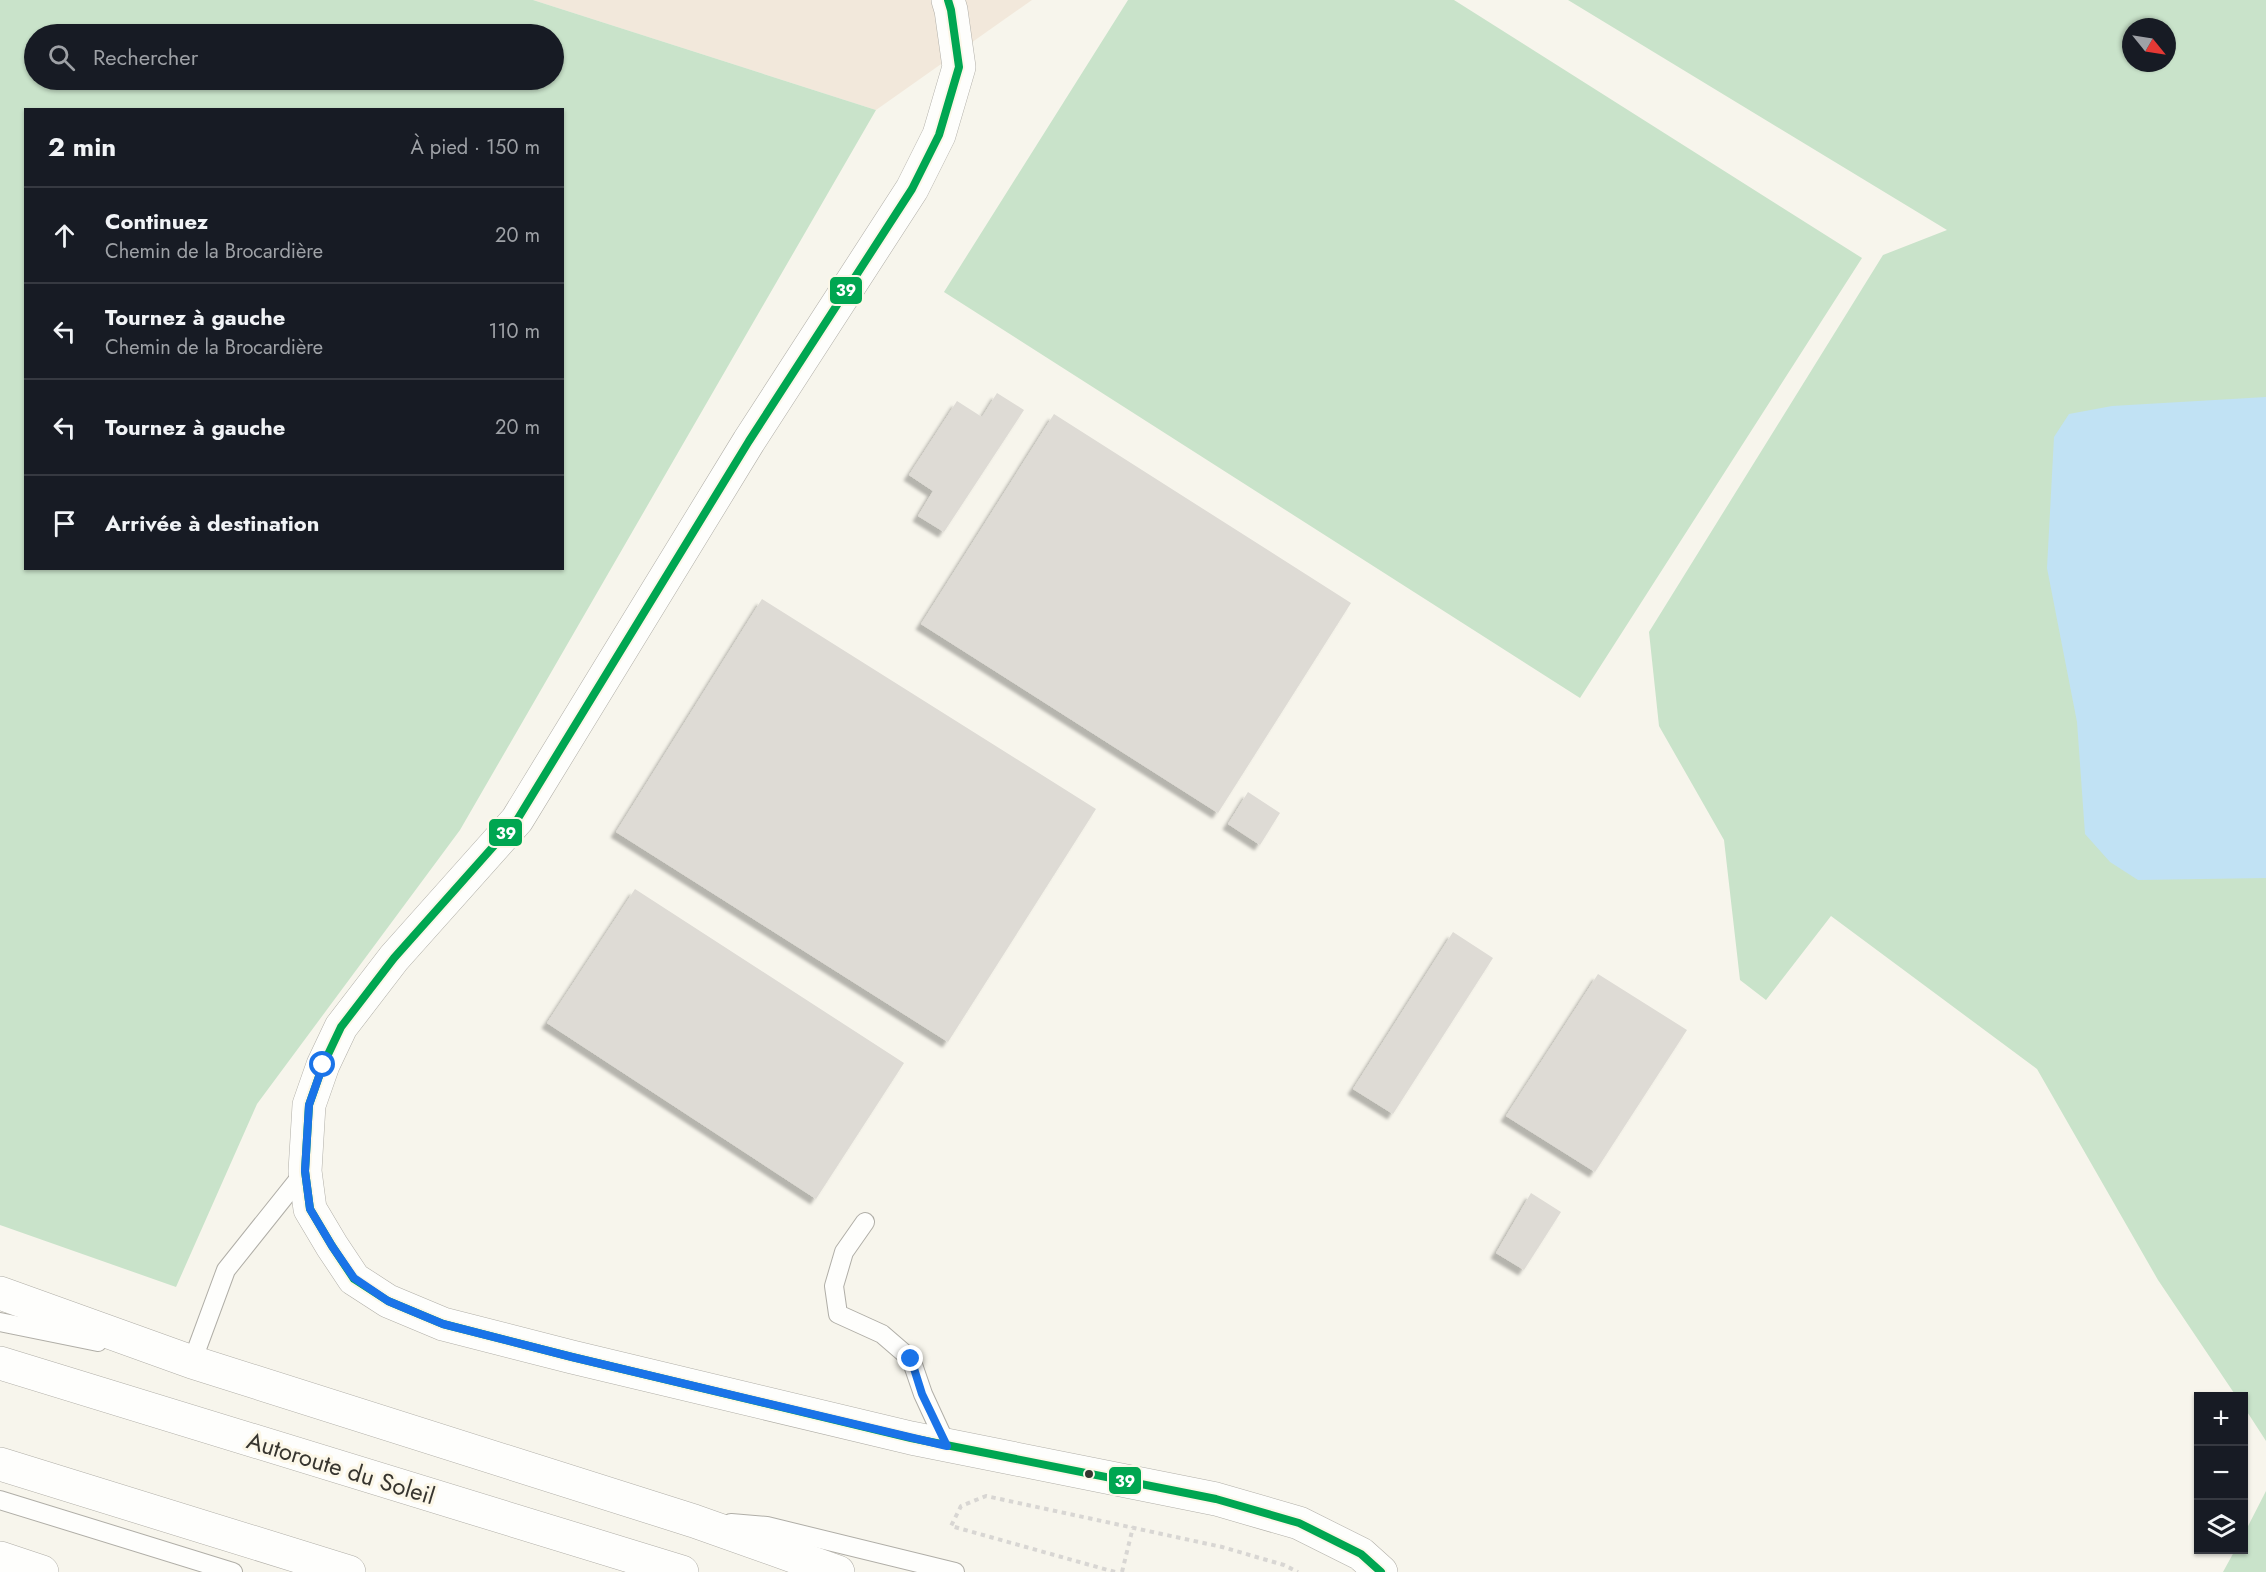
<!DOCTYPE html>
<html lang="fr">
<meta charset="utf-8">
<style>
body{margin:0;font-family:Jost,sans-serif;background:#242831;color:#f1f3f6}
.controls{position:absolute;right:18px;bottom:18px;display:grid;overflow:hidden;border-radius:0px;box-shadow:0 2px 4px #0004}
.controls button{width:54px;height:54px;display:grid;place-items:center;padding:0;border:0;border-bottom:2px solid #363941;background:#171b24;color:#f1f3f6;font:30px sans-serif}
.compass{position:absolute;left:2122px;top:18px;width:54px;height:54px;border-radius:50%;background:#171b24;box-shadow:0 2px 4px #0004;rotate:120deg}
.stop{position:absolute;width:18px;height:18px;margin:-14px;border:4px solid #1a73e8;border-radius:50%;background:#fff}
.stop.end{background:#1a73e8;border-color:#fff;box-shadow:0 2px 6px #0008}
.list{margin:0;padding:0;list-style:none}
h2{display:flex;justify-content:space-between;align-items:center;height:78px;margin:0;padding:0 24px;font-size:26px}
h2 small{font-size:20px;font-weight:400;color:#9ea1a6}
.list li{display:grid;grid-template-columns:39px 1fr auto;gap:18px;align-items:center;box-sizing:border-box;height:96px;padding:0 24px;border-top:2px solid #363941}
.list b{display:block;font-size:22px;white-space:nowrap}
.list p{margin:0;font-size:20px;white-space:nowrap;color:#9ea1a6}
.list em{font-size:20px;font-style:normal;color:#9ea1a6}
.icon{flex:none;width:33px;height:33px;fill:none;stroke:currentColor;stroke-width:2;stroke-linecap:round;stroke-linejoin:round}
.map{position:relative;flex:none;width:2266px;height:1572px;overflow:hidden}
.search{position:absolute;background:#171b24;box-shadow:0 2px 4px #0004;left:24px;top:24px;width:540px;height:66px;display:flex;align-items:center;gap:15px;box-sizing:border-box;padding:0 21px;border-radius:33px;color:#9ea1a6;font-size:22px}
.panel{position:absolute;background:#171b24;box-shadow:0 2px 4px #0004;left:24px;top:108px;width:540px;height:462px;border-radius:0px}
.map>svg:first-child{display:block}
.industrial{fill:#f2e8db}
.green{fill:#c9e3ca;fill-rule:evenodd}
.water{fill:#c1e2f4}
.building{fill:#dedbd5;filter:url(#shadow)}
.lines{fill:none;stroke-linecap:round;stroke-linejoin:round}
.lane-casing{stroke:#b0aea7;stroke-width:20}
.street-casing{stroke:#b0aea7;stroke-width:34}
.highway-casing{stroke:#b0aea7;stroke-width:34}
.path{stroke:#d8d6d3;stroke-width:4;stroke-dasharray:4.5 4.5;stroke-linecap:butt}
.lane{stroke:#fefefc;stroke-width:18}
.street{stroke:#fefefc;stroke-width:33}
.highway{stroke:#fefefc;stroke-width:33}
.bus-1-casing{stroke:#fcf7e8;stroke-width:12}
.bus-1{stroke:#00a651;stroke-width:8}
.route{stroke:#1a73e8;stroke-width:8}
.bus-dot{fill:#37352f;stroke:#fcf7e8;stroke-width:2}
.labels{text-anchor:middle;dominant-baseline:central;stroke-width:6;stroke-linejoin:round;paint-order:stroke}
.street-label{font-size:24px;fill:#37352f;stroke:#fcf7e8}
.line-badge{stroke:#fcf7e8;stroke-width:2}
.badge-label{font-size:16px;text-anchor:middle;font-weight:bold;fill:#fff}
</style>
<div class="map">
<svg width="2266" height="1572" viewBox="0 0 2266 1572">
<defs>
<filter id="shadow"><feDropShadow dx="-5.5" dy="5.5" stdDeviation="1.5" flood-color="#0004"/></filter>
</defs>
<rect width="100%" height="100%" fill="#f7f5ec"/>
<path class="industrial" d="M 533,0 L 1032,0 L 876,110 Z"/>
<path class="green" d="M 0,0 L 533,0 L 876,110 L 460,830 L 257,1104 L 176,1287 L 0,1225 ZM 554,34 L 554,80 L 34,80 L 34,34 ZM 26,110 L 562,110 L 562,568 L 26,568 Z
M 1128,0 L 1454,0 L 1862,258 L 1580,698 L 944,292 Z
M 1568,0 L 2266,0 L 2266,1441 L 2244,1407 L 2244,1396 L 2236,1396 L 2158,1280 L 2037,1069 L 1831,916 L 1766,1000 L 1740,980 L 1724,840 L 1659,726 L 1649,632 L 1883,255 L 1947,230 ZM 2131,27 L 2167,27 L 2167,63 L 2131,63 Z
M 2266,1491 L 2266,1572 L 2223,1572 L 2235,1550 L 2244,1550 L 2244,1534 Z"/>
<path class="water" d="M 2266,397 L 2266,878 L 2138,880 L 2110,862 L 2085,834 L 2077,722 L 2047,568 L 2054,437 L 2069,414 L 2112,406 Z"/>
<path class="building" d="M 997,393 L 1024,410 L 944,532 L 918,516 L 933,491 L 909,475 L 957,401 L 982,417 Z
M 1054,414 L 1351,603 L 1218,813 L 921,624 Z
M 762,599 L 1096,809 L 948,1042 L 616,832 Z
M 1248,792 L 1280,813 L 1260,845 L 1228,824 Z
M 635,889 L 904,1063 L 816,1199 L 547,1023 Z
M 1453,932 L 1493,958 L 1393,1114 L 1353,1089 Z
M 1598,974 L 1687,1030 L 1595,1172 L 1506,1116 Z
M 1531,1193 L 1561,1212 L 1524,1270 L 1496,1253 Z"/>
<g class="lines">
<defs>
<path id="lane" d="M 865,1222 L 844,1252 L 834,1286 L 838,1314 L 882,1334 L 911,1359 L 923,1394 L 947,1446
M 0,1322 L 98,1342
M 184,1360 L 192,1362 L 226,1270 L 305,1171
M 0,1500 L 233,1572
M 731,1523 L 767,1526 L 955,1572"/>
<path id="street" d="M 948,0 L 951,10 L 959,67 L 939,135 L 912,189 L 749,441 L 517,820 L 394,958 L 341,1027 L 323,1065 L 309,1105 L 305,1171 L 310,1209 L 332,1246 L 354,1279 L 388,1301 L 443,1324 L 572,1357 L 911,1438 L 1216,1499 L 1299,1523 L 1361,1554 L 1381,1572"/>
<path id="highway" d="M 0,1293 L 192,1362 L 694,1521 L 838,1572
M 0,1363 L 682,1572
M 0,1464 L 349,1572
M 0,1558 L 42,1572"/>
</defs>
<use href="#lane" class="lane-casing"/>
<use href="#street" class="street-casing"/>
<use href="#highway" class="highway-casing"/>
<path class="path" d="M 1115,1572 L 951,1526 L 961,1506 L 986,1496 L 1222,1547 L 1284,1565 L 1298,1572
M 1122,1572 L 1133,1527"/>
<use href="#lane" class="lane"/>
<use href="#street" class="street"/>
<use href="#highway" class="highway"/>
<defs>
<path id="bus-1" d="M 948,0 L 951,10 L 959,67 L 939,135 L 912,189 L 749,441 L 517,820 L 394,958 L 341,1027 L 323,1065 L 309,1105 L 305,1171 L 310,1209 L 332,1246 L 354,1279 L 388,1301 L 443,1324 L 572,1357 L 911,1438 L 1216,1499 L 1299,1523 L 1361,1554 L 1381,1572"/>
</defs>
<use href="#bus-1" class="bus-1-casing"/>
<use href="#bus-1" class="bus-1"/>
</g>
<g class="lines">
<path class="route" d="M 323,1065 L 309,1105 L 305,1171 L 310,1209 L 332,1246 L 354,1278 L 388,1301 L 443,1324 L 572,1357 L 947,1446 L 922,1394 L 911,1359"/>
</g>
<circle class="bus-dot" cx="1089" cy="1474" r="5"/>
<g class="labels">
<g class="street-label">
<text transform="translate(341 1468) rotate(17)">Autoroute du Soleil</text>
</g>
</g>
<g class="line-badge">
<rect x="829" y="276" width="34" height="29" rx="6" fill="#00a651"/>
<rect x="488" y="818" width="35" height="29" rx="6" fill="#00a651"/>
<rect x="1108" y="1466" width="34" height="29" rx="6" fill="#00a651"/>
</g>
<g class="badge-label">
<text x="846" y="296">39</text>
<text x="506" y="839">39</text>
<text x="1125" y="1487">39</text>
</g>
</svg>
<div class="controls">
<button>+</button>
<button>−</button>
<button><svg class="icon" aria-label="layers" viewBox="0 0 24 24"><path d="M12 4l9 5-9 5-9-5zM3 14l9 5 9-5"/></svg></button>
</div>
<svg class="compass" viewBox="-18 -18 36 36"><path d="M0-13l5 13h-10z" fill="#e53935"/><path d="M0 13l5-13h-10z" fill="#9ea1a6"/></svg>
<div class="stop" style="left:323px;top:1065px"></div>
<div class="stop end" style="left:911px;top:1359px"></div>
<div class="search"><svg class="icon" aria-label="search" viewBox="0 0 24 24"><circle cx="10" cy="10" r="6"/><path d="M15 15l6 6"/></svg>Rechercher</div>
<section class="panel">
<h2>2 min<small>À pied · 150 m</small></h2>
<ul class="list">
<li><svg class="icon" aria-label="ahead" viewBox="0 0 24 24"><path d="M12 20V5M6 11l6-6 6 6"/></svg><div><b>Continuez</b><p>Chemin de la Brocardière</p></div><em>20 m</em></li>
<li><svg class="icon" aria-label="left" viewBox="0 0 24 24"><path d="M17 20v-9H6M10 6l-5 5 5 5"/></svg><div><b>Tournez à gauche</b><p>Chemin de la Brocardière</p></div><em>110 m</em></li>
<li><svg class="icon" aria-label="left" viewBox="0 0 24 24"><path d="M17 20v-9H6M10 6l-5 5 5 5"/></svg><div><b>Tournez à gauche</b></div><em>20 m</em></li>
<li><svg class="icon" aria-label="arrive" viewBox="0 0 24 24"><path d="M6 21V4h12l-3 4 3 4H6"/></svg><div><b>Arrivée à destination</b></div></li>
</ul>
</section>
</div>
